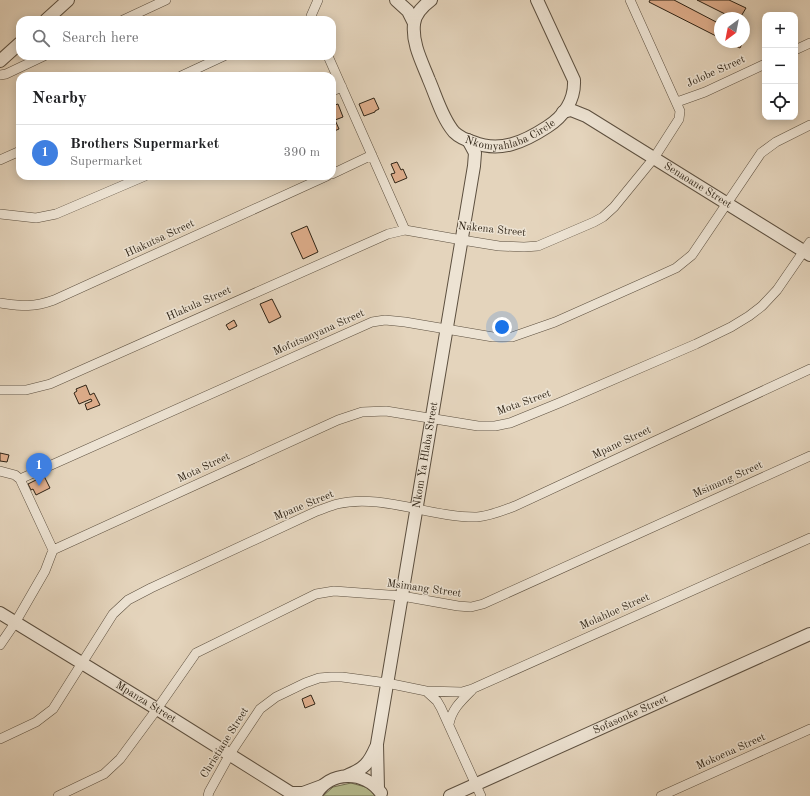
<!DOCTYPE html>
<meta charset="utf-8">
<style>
body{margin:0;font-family:"Old Standard TT",serif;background:#f6f6f6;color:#202124}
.controls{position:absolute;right:12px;top:12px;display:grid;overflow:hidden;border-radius:8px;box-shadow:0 2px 10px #0003}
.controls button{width:36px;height:36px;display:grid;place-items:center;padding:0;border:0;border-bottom:1px solid #e0e0e0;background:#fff;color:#202124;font:20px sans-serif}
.compass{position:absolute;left:714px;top:12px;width:36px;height:36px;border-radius:50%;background:#fff;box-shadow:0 2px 10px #0003;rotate:212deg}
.you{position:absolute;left:502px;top:327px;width:14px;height:14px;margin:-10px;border:3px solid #fff;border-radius:50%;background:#1a73e8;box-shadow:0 0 0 6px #1a73e833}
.badge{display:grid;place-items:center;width:26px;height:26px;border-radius:50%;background:#8f2418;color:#fff;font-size:13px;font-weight:700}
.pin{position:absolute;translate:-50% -33px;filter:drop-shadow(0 1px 2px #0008)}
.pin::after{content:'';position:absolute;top:21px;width:14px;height:12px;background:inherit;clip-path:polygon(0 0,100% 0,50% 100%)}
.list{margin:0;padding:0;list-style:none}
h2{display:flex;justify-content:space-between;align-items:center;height:52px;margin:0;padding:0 16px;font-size:17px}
h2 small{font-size:13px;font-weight:400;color:#757577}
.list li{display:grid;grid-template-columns:26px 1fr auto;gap:12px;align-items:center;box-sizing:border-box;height:56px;padding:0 16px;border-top:1px solid #e0e0e0}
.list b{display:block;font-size:15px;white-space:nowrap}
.list p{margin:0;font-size:13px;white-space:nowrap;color:#757577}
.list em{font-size:13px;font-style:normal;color:#757577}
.icon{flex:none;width:22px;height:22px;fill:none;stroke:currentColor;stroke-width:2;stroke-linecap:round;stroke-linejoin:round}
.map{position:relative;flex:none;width:810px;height:796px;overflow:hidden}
.search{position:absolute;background:#fff;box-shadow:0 2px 10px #0003;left:16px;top:16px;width:320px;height:44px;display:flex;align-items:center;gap:10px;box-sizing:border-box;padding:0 14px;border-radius:12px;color:#757577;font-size:15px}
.panel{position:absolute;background:#fff;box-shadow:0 2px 10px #0003;left:16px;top:72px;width:320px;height:108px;border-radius:12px}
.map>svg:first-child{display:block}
.green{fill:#b6bc8f;stroke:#727052}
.building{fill:#dfae8c;stroke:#2e2315}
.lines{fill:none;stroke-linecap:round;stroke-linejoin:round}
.minor-casing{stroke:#5c4f3f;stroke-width:10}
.tertiary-casing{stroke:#5c4f3f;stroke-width:14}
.minor{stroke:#ede3d3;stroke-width:9}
.tertiary{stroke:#ede3d3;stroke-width:12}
.labels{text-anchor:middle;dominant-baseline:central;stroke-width:3;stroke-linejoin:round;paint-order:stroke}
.street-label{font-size:11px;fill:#2e2315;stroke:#ede3d3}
</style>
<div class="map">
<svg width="810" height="796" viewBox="0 0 810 796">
<rect width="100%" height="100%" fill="#e4d4bc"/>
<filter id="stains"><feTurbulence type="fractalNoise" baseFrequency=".005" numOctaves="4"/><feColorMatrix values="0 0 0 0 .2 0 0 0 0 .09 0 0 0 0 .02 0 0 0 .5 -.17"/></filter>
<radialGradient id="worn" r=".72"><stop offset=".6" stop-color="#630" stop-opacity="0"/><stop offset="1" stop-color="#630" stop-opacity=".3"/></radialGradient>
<path class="green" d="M 351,783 L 369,788 L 375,796 L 323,796 L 333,787 Z"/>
<path class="building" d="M 650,0 L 674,0 L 720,24 L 720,38 L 649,2 Z
M 697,0 L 729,0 L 746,8 L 740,18 L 733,18 Z
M 728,42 L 743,42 L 740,48 Z
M 374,98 L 379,109 L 375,111 L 375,112 L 364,116 L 359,104 Z
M 338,104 L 343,117 L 335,120 L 339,129 L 332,132 L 332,106 Z
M 397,162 L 401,170 L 403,169 L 407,178 L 395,183 L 391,174 L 395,173 L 391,164 Z
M 307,226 L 318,252 L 303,259 L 291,233 Z
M 272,299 L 281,317 L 269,323 L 260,304 Z
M 234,320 L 237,326 L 229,330 L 226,325 Z
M 86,385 L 90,395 L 94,393 L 100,405 L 87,410 L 85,404 L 92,401 L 91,399 L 79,404 L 74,393 L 77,391 L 76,389 Z
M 0,453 L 9,455 L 7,462 L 0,461 Z
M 44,476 L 50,488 L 36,495 L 33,489 L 31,490 L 28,484 Z
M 311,695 L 315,704 L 305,708 L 302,699 Z"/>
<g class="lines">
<defs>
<path id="minor" d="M 123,20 L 166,0
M 313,20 L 311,16 L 318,0
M 795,50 L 810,43
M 328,56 L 405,230
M 0,75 L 6,74 L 44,56
M 181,76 L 224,56
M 332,91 L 342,87
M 677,102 L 705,92 L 765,64
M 0,160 L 20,151
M 332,174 L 372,155
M 0,214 L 36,218 L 56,214 L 145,176
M 0,303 C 22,306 32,308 54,300 L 327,176
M 0,390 L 26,390 L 50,384 L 388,234 L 405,230 L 462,240 L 499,246 L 524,247 L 538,246 L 594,222 L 603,217 L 614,207 L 654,158 L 679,119 L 680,111 L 630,0
M 0,471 L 15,475 L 20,479 L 53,550 L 45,571 L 15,623 L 0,645
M 20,479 L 372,322 L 385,320 L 405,322 L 493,337 L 512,337 L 555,322 L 654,278 L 676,268 L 692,255 L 761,153 L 776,142 L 810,125
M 53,550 L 338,420 L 362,412 L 386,411 L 478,426 L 495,426 L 510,423 L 559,403 L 696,344 L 731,327 L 749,316 L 762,306 L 777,290 L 810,242
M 426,691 L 462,692 L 472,689 L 810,538
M 449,724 C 452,709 461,701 472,690
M 0,739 L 36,722 L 53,709 L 113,614 L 128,600 L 151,588 L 317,511 C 323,509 330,506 337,504 C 382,493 431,518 477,517 C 490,516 502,511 515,506 L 810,369
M 58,796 L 104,774 L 120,759 L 157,709 L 196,653 L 316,594 L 334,591 L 402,596 L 458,606 L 471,607 L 483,604 L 810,456
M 208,796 L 209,792 L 230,754 L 260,709 L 276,697 L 305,683 L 319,678 L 331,677 L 342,677 L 387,683 L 426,691 L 437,701 L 441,708 L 481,796
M 661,796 L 810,729"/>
<g id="tertiary">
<path d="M 396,0 L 408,11 L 414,23"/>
<path id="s1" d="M 431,0 C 423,6 415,14 414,24 C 412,44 422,62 429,80 C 436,96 442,118 454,132 C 459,137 466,140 473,142 C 500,153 524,142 547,127 C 564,116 575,100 574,80 L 537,0"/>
<path d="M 46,20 L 68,0"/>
<path d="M 0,61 L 20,43"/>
<path id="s2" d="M 563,112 L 571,110 L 586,116 L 810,255"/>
<path id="s3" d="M 0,613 L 157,709 L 291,793 L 293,796"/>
<path d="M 348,775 C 364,769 369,763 376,747"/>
<path id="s4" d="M 378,789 L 377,744 L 474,166 L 475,153 L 468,140"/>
<path d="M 291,793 L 303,793 L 322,786"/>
<path d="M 315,796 C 329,770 365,770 381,793"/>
<path id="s5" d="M 450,796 L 810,634"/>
</g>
</defs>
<use href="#minor" class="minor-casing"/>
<use href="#tertiary" class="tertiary-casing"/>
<use href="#minor" class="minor"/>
<use href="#tertiary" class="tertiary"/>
</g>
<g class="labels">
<g class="street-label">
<text transform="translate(716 72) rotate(-24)">Jolobe Street</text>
<text stroke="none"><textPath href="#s1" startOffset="208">Nkomyahlaba Circle</textPath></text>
<text stroke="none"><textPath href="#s2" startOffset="156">Senaoane Street</textPath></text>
<text transform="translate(492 230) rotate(6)">Nakena Street</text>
<text transform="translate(160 239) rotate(-25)">Hlakutsa Street</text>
<text transform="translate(199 304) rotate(-24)">Hlakula Street</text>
<text transform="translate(319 333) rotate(-24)">Mofutsanyana Street</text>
<text transform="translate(524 403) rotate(-20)">Mota Street</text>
<text transform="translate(622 443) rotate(-25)">Mpane Street</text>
<text stroke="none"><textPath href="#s4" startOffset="338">Nkom Ya Hlaba Street</textPath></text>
<text transform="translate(204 468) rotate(-25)">Mota Street</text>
<text transform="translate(728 480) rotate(-24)">Msimang Street</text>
<text transform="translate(304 506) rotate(-22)">Mpane Street</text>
<text transform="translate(424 589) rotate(8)">Msimang Street</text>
<text transform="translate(615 612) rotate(-24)">Molahloe Street</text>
<text stroke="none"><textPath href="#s3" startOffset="171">Mpanza Street</textPath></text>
<text stroke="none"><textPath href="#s5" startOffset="198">Sofasonke Street</textPath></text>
<text transform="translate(225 743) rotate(-58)">Christiane Street</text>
<text transform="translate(731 752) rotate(-24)">Mokoena Street</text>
</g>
</g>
<rect width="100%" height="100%" filter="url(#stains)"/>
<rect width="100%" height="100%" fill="url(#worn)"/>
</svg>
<div class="controls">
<button>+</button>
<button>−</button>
<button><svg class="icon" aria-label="locate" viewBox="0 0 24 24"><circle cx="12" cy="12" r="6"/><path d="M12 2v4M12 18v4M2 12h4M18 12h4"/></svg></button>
</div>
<svg class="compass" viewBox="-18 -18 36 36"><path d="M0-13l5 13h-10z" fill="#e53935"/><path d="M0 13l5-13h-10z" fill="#757577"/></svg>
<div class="you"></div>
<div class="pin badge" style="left:39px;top:486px;background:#3f7fe0">1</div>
<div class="search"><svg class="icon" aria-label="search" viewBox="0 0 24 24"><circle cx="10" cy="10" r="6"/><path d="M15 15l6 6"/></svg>Search here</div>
<section class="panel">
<h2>Nearby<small></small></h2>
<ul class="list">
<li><span class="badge" style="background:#3f7fe0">1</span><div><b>Brothers Supermarket</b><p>Supermarket</p></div><em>390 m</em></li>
</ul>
</section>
</div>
